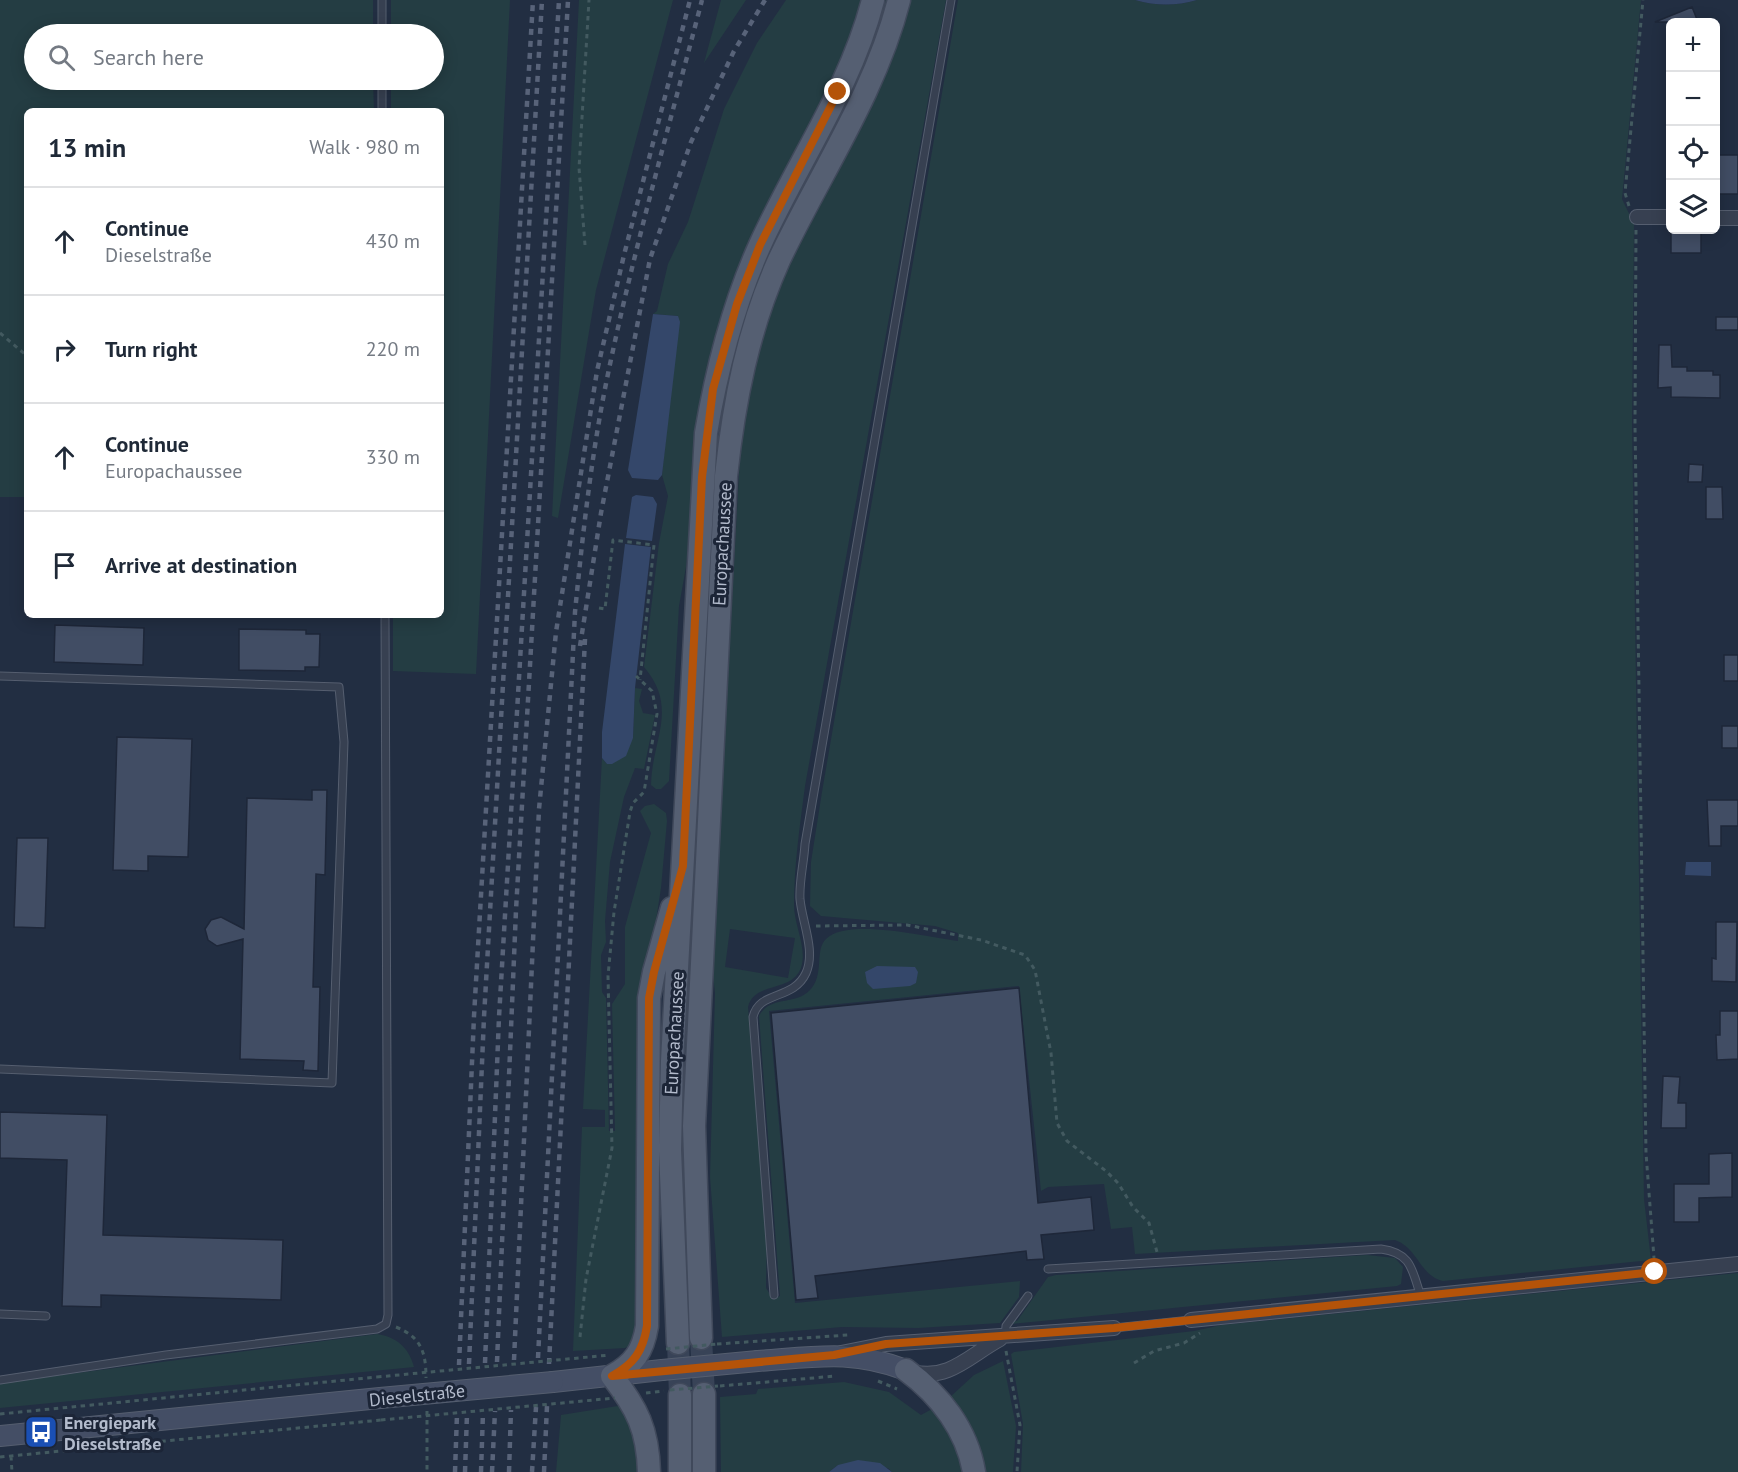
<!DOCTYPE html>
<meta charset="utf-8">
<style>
body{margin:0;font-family:"PT Sans",sans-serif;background:#f2f2f3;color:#1f2937}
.controls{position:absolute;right:18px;top:18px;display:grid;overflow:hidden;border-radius:9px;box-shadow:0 3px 15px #0003}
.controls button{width:54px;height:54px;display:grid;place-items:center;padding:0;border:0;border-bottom:2px solid #e0e1e3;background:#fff;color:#1f2937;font:30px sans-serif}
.stop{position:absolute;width:18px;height:18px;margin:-14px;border:4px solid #b45309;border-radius:50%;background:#fff}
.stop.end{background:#b45309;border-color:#fff;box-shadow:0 2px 6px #0008}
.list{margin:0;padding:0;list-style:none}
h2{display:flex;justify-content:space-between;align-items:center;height:78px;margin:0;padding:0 24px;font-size:26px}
h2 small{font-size:20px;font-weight:400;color:#747a83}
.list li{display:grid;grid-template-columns:39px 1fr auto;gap:18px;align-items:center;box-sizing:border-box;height:108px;padding:0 24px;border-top:2px solid #e0e1e3}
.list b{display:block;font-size:22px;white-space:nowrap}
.list p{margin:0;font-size:20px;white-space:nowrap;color:#747a83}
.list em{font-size:20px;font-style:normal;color:#747a83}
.icon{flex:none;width:33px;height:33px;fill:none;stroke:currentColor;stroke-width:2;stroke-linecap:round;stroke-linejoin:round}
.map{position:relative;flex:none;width:1738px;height:1472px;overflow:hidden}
.search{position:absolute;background:#fff;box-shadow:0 3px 15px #0003;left:24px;top:24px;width:420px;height:66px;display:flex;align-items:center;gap:15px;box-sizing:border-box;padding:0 21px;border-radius:33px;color:#747a83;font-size:22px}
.panel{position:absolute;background:#fff;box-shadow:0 3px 15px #0003;left:24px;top:108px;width:420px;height:510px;border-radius:9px}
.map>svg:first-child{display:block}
.green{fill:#243d43;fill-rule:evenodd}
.water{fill:#34476a}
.building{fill:#414d64;stroke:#1e2739;stroke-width:1.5}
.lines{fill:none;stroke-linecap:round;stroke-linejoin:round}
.primary-tunnel{stroke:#384357;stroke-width:22;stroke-dasharray:22 11;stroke-linecap:butt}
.lane-casing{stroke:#555e6f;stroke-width:9}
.street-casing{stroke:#555e6f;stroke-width:16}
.secondary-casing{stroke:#555e6f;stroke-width:22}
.primary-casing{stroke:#40495b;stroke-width:25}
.path{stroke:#435a60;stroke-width:3;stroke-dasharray:4.5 4.5;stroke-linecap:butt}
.lane{stroke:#374051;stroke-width:7}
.street{stroke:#374051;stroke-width:14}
.secondary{stroke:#444e65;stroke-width:20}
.primary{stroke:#555f72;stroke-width:22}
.rail{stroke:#586379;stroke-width:4.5;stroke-dasharray:6 6;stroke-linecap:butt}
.secondary-bridge-casing{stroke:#555e6f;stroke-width:22;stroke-linecap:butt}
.path-bridge{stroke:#435a60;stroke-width:3;stroke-dasharray:4.5 4.5;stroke-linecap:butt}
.secondary-bridge{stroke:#444e65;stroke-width:20}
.route{stroke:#b45309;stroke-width:8}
.labels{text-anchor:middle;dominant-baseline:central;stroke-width:6;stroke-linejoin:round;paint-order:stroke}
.street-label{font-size:18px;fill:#b3bbcc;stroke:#1c2537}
.poi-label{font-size:18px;font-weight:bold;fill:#b3bbcc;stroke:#1c2537;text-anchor:start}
</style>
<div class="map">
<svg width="1738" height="1472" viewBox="0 0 1738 1472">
<rect width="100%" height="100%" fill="#222e42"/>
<path class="green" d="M 0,0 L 373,0 L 373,34 L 34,34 L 34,80 L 373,80 L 374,111 L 27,111 L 27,497 L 0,497 Z
M 391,0 L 510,0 L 476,674 L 393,671 L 393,615 L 441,615 L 441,111 L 391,111 L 391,80 L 434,80 L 434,34 L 391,34 Z
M 579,0 L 673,0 L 596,290 L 558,518 L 552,516 Z
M 721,0 L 746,0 L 704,63 Z
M 786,0 L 865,0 L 849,50 L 802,140 L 699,438 L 686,567 L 679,606 L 669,781 L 661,789 L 656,789 L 651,785 C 652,739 679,708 644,667 L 659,543 L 668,496 L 662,475 L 678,316 L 653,314 L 657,311 L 668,264 L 688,222 L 724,109 L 757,43 Z
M 884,0 L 891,0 L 884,26 L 733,378 L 696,1339 L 690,1339 L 682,1197 L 682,1125 L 713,487 C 721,403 737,322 772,244 C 810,164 862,87 884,0 Z
M 911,0 L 946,0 L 805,786 C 800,825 794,865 794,905 C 794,924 806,946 802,964 C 796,994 754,980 748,1007 L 767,1227 L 766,1288 L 773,1299 L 780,1296 L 759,1016 C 770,995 795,1006 810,990 C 825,974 814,951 826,939 C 848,917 930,938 958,941 L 958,933 L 935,926 L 821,916 L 810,906 L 811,862 L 822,792 L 958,0 L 1135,0 C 1156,6 1176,6 1197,0 L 1641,0 L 1622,199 L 1634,224 L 1632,424 L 1644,1199 L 1651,1260 L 1443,1281 C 1420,1276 1418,1248 1395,1240 L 1135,1254 L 1132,1227 L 1111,1229 L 1104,1184 L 1048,1187 L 1041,1191 L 1019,986 L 769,1011 L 795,1303 L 1020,1281 L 1019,1297 L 1000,1323 L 918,1328 L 842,1327 L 722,1337 L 710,1177 L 715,993 L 712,965 L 741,438 C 751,381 764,324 787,271 C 829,177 883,101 911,0 ZM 730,929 L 795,938 L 788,978 L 725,967 Z
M 635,688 L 642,689 L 639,701 L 643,713 L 655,715 L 644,769 L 635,768 L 624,797 L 610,862 L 605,921 L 606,942 L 601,955 L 602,992 L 606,998 L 609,1131 L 615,1131 L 612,1004 L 625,984 L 625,927 L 651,833 L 640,811 L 645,806 L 654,804 L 666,813 L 667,821 L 661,888 L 650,959 L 639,1323 L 633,1344 L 625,1348 L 573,1351 L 582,1127 L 605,1127 L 605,1110 L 583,1109 L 602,758 L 607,764 L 633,738 Z
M 1367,1255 L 1395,1258 L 1403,1267 L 1401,1284 L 1397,1286 L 1011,1324 L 1014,1320 L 1017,1321 L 1048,1277 L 1056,1275 Z
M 1738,1273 L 1738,1472 L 1021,1472 L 1023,1424 L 1011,1354 L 1014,1352 L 1194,1331 L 1222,1325 Z
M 377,1334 C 397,1337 409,1348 414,1367 L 0,1408 L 0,1383 Z
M 1003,1361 L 1016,1426 L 1013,1472 L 983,1472 L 949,1398 L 974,1375 Z
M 844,1382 L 889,1392 L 921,1415 L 932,1409 L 952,1438 L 963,1472 L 892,1472 L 888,1468 L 838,1465 L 829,1472 L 721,1472 L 720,1397 L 756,1394 L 758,1389 Z
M 624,1405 L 632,1414 L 643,1472 L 556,1472 L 561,1415 Z"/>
<path class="water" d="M 1135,0 L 1197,0 C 1176,6 1156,6 1135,0 Z
M 653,314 L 678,316 L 680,322 L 662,475 L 658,480 L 632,478 L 628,470 Z
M 636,495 L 653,497 L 657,504 L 652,541 L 626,538 L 632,497 Z
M 625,544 L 651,547 L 635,688 L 633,738 L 626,756 L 612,764 L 607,764 L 602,758 L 602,732 Z
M 1686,862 L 1711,862 L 1711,876 L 1685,875 Z
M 877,966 L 915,967 L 918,972 L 916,983 L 910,986 L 873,989 L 867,983 L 865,972 Z
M 858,1460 L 880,1463 L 892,1472 L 829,1472 L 838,1465 Z"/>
<path class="building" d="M 1692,7 L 1698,22 L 1655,22 Z
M 1718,155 L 1738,155 L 1738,194 L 1719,194 Z
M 1671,230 L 1701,230 L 1701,253 L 1671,253 Z
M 1716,317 L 1738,317 L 1738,330 L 1716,330 Z
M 1659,345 L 1671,345 L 1672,367 L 1687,367 L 1687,371 L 1713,371 L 1713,375 L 1720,375 L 1720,398 L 1671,397 L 1671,387 L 1658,388 Z
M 1689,464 L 1703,465 L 1702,482 L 1688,482 Z
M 1706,487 L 1722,487 L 1723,519 L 1706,519 Z
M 55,625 L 144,628 L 143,665 L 54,662 Z
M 239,629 L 306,630 L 306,634 L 320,634 L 319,667 L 305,667 L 305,671 L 239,670 Z
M 1724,655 L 1738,655 L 1738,681 L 1724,681 Z
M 1722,726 L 1738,726 L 1738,748 L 1722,748 Z
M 117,737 L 192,739 L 188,857 L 148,856 L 148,871 L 113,870 Z
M 312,790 L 327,790 L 325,875 L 316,874 L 313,987 L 320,987 L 318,1071 L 303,1070 L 304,1061 L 240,1059 L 243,939 L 217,946 L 208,940 L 205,929 L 211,920 L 221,917 L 244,929 L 247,798 L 312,800 Z
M 1707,800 L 1738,800 L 1738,826 L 1721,826 L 1721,846 L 1709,846 Z
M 17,838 L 48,838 L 45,928 L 14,927 Z
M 1716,922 L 1737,922 L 1736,982 L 1712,981 L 1712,958 L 1716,959 Z
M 1019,988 L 1038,1203 L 1091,1197 L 1094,1230 L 1041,1235 L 1044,1259 L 1027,1260 L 1026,1251 L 815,1276 L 818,1298 L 796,1300 L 771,1013 Z
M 1720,1011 L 1738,1011 L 1738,1059 L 1717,1060 L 1716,1035 L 1720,1035 Z
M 1663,1076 L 1680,1077 L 1678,1103 L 1686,1103 L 1686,1128 L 1661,1128 Z
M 0,1112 L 107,1115 L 103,1235 L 283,1240 L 281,1300 L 101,1295 L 101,1307 L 62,1306 L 67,1160 L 0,1158 Z
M 1732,1153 L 1732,1197 L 1699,1198 L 1699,1222 L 1674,1222 L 1674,1184 L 1709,1184 L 1709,1154 Z"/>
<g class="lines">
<path class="primary-tunnel" d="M 701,1338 L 704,1394
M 678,1343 L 680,1395"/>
<defs>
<path id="lane" d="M 382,0 L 382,34
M 382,80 L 382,111
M 0,676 L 339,687 L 344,742 L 332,1083 L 0,1069
M 1048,1269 L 1381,1249 C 1412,1253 1412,1270 1421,1297
M 774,1295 L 753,1017 C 759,990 793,1001 806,973 C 816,951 802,922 800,899 C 799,882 804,862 805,844 L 951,0
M 0,1314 L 46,1316
M 1114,1328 L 1191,1320
M 1005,1337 L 1006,1326 L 1028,1296
M 0,1380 L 166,1355 L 377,1329 L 386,1324 L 388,1315 L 385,615"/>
<path id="street" d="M 1637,217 L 1670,217
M 1716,218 L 1738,218
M 1191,1320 L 1738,1264
M 841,1353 L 886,1344 L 1114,1328
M 913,1372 C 949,1381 970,1355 1000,1339"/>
<path id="secondary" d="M 758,1361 C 814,1357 852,1349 906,1370
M 553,1382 L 662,1370
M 0,1436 L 380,1398"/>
<path id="primary" d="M 701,1338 L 694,1126 L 726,476 C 734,401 748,329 779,260 C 820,173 875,94 899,0
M 678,1343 L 670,1150 L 672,1061 L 706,433 C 717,368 733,305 760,245 C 797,163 851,87 873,0
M 906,1370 C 940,1395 967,1430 974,1472
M 704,1394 L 704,1472
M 649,1472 C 648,1430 637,1408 612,1376 C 634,1364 643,1351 647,1326 L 649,998 L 654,972 L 672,908
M 680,1472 L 680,1395"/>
</defs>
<use href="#lane" class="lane-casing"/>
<use href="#street" class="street-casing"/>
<use href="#secondary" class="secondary-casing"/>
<use href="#primary" class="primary-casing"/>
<path class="path" d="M 1629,206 L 1625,193 L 1643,0
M 1636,230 L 1635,425 L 1646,1153 L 1654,1258
M 585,245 L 579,168 L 589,0
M 0,333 L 27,356
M 599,608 L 605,609 L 613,540 L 654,545 L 640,680
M 816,926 L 907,925 L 981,940 L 1025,955 L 1035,970 L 1051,1053 L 1057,1123 L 1067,1141 L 1106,1171 L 1118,1183 L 1133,1207 L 1149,1223 L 1157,1252
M 396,1327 C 421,1337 426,1352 426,1378
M 580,1337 L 586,1279 L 612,1148 L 608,976 L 614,912 L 630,812 L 633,803 L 644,792 L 657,714 L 652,691 L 636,676
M 717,1344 L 848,1335
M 1006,1351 L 1020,1425 L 1017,1472
M 1134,1363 L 1154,1351 L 1184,1343 L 1200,1333
M 878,1381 L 897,1389
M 720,1386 L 836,1376
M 646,1393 L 664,1391
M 427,1411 L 427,1472
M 0,1414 L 377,1377
M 11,1456 L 12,1472
M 0,1457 L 381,1420"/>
<use href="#lane" class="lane"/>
<use href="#street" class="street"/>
<use href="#secondary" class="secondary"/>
<use href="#primary" class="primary"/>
<path class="rail" d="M 580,646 L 601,513 L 650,259 L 691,142 L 734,51 L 765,0
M 538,1358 L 575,612 C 583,531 592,449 609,369 C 635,245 670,123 702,0
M 514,1360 L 539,809 L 556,632 L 597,371 L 624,255 L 690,0
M 497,1362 L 516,910 L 568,0
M 485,1363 L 499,1017 L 559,0
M 469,1364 L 484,1017 L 542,0
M 549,1364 L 585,639
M 459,1365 L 474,1016 L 533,0
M 455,1472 L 457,1414
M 465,1472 L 467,1414
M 481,1472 L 483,1412
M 492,1472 L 495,1411
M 509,1472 L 511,1410
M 532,1472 L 536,1407
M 544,1472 L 547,1406"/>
<defs>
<path id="secondary-bridge" d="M 662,1370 L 758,1361
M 380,1398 L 553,1382"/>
</defs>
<use href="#secondary-bridge" class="secondary-bridge-casing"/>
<path class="path-bridge" d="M 666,1349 L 717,1344
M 377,1377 L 610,1355
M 670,1390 L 718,1386
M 381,1420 L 615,1398"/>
<use href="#secondary-bridge" class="secondary-bridge"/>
</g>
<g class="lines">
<path class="route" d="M 838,92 L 760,245 L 737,304 L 713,389 L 702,477 L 683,866 L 654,972 L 649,998 L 647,1326 C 643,1351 634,1364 612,1376 L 834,1355 L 886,1344 L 1114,1328 L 1655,1272"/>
</g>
<defs>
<symbol id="bus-square" viewBox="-11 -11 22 22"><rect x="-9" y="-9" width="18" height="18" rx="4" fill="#1a4fb4" stroke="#1c2537"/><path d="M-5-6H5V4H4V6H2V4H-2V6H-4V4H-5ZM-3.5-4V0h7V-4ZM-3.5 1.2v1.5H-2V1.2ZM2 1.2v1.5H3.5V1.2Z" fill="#fff"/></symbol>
</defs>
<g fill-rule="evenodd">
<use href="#bus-square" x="22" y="1413" width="38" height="38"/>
</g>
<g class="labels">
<g class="street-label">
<text transform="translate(722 544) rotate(-87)">Europachaussee</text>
<text transform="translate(674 1033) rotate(-87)">Europachaussee</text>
<text transform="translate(417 1395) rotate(-6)">Dieselstraße</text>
</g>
<g class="poi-label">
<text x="64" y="1422">Energiepark<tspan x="64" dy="21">Dieselstraße</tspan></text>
</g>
</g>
</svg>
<div class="controls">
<button>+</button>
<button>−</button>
<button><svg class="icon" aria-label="locate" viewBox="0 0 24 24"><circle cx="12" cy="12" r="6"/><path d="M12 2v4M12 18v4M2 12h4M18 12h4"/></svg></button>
<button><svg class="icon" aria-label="layers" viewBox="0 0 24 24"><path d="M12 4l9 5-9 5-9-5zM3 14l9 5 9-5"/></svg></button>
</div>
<div class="stop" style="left:1655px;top:1272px"></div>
<div class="stop end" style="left:838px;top:92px"></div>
<div class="search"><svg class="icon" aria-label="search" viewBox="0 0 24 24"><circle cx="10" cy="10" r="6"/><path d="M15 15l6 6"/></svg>Search here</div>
<section class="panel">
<h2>13 min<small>Walk · 980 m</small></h2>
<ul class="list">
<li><svg class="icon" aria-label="ahead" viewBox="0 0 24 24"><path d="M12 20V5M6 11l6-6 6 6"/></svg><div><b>Continue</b><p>Dieselstraße</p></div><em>430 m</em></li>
<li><svg class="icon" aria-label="right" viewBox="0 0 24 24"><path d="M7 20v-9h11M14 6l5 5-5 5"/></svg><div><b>Turn right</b></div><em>220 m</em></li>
<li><svg class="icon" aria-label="ahead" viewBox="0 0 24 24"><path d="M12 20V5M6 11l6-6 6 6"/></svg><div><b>Continue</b><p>Europachaussee</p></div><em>330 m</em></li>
<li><svg class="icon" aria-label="arrive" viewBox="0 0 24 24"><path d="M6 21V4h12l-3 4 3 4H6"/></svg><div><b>Arrive at destination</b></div></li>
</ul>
</section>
</div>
